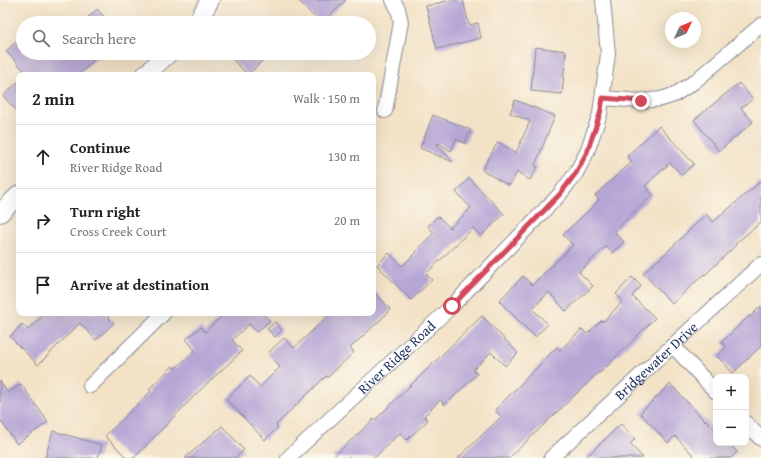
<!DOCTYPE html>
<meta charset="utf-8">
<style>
body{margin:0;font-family:"Gentium Book Plus",serif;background:#f2f2f2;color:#222}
.controls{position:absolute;right:12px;bottom:12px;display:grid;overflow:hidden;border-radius:8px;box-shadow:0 4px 16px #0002}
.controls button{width:36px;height:36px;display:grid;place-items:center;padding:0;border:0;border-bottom:1px solid #e0e0e0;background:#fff;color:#222;font:20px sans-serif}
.compass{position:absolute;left:665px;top:12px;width:36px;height:36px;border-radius:50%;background:#fff;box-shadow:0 4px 16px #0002;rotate:46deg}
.stop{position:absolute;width:12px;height:12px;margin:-9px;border:3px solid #d1495b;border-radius:50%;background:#fff}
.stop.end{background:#d1495b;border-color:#fff;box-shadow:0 1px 4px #0008}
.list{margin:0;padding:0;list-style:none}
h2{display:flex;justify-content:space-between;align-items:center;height:52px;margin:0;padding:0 16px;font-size:17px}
h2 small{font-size:13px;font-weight:400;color:#767676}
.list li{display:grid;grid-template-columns:26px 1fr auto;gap:12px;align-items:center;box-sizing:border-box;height:64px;padding:0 16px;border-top:1px solid #e0e0e0}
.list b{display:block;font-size:15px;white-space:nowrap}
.list p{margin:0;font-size:13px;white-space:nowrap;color:#767676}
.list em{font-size:13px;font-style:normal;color:#767676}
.icon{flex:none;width:22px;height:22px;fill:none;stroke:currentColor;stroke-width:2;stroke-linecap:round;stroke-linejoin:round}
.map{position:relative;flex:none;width:761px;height:458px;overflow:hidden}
.search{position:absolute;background:#fff;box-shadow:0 4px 16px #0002;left:16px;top:16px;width:360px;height:44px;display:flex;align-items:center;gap:10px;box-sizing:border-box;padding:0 14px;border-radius:22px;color:#767676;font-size:15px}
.panel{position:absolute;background:#fff;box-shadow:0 4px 16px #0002;left:16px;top:72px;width:360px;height:244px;border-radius:8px}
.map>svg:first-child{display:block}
.building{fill:#b6a6d5}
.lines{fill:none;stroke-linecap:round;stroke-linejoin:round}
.minor-casing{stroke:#878892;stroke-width:16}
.tertiary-casing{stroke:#878892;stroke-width:20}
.minor{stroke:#fff;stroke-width:14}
.tertiary{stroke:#fff;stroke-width:18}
.route{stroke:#d1495b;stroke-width:5}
.labels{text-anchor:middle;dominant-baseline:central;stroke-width:3;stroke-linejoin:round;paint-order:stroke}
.street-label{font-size:14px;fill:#1b2f5e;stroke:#fbf7ec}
</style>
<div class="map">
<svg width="761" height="458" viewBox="0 0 761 458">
<rect width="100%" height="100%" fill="#fbf7ec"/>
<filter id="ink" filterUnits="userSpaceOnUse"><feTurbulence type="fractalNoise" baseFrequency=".025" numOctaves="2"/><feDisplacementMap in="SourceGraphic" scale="8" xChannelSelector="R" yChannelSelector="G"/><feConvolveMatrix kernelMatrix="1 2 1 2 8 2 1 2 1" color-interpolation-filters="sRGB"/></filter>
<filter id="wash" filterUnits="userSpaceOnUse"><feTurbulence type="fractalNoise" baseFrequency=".012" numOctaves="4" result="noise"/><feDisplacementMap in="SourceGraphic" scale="16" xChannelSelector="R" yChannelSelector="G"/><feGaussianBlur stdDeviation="0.9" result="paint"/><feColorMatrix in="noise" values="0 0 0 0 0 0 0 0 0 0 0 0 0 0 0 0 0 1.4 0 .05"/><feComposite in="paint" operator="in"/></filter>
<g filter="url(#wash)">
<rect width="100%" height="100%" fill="#f3e2c6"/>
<g id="blocks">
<path class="building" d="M 298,0 L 346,0 L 322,23 L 320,23 Z
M 451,0 L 463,0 L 469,25 L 478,23 L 481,38 L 437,49 L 426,6 Z
M 97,9 L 110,23 L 82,23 Z
M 23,36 L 23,53 L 102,53 L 78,75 L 28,75 L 6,51 Z
M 535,47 L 566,51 L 562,94 L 531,91 Z
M 226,53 L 270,53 L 248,75 Z
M 19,81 L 19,113 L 3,96 Z
M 739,83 L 753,99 L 741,108 L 753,122 L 719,151 L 694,120 Z
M 515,100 L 555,116 L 535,165 L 538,167 L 530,180 L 517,172 L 509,186 L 482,170 L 498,142 L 516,153 L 530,121 L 510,113 Z
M 433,115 L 471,130 L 465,143 L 456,139 L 451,151 L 438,143 L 437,145 L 453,162 L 420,148 Z
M 659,126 L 694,164 L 682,175 L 670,163 L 645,186 L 653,195 L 614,231 L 624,242 L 612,253 L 606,246 L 579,272 L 593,286 L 566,311 L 549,292 L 532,309 L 548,324 L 535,337 L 499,301 L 523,276 L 532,285 L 573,245 L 563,235 L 599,200 L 595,195 L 632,162 L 627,156 Z
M 469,178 L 504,214 L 481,236 L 473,228 L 426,274 L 432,280 L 411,300 L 377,265 L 389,253 L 402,266 L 417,252 L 416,250 L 434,233 L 428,226 L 438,216 L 450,228 L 471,208 L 456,192 Z
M 761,181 L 761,222 L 735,244 L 736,245 L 705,275 L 704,274 L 672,304 L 643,273 L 667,252 L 706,214 L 713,222 Z
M 632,277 L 641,286 L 632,296 L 655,318 L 600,373 L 599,372 L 509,458 L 458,458 L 501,417 L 495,410 L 557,347 L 560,350 L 582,329 L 587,334 L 602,320 L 603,322 L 623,301 L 616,294 Z
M 373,290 L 391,310 L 350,348 L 354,352 L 328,377 L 326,376 L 276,425 L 278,427 L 265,440 L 226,399 L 250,376 L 260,387 L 280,367 L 268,353 L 284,338 L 294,348 L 331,313 L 373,313 Z
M 761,306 L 761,346 L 733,373 L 717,356 L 726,347 L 722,342 L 749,316 L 750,317 Z
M 46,313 L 104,313 L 114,323 L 96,340 L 80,323 L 38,365 L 10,337 L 22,324 L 28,330 Z
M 225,313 L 262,313 L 270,321 L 257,332 L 249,324 L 232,340 L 242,351 L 198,392 L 134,458 L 127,458 L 105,436 L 151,391 L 149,389 L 173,366 L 175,369 L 195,350 L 186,339 L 201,327 L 205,332 Z
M 482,316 L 518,353 L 505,366 L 491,352 L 473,370 L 477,374 L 445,405 L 440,400 L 424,416 L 428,420 L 407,440 L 400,433 L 374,458 L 332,458 L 374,419 L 375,420 Z
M 275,322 L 282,330 L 275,337 L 267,329 Z
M 0,381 L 8,393 L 21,384 L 48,422 L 17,444 L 0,420 Z
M 670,384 L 705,421 L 706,420 L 716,430 L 716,443 L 729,443 L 737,452 L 731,458 L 696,458 L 675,436 L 668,443 L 640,413 Z
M 621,424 L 635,439 L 630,444 L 643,458 L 585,458 Z
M 222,426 L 244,450 L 235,458 L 185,458 Z
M 53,431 L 102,445 L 98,458 L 45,458 Z"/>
</g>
</g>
<g filter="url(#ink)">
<use href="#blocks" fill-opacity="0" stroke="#878892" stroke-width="1"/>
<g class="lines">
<defs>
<g id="minor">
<path d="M 603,98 L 641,101 L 661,99 L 674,95 L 694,82 L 761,25"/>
<path d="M 385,111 L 401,22 L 398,9 L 393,0"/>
<path d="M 673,346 L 716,392"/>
<path d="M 90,386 L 164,313"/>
<path d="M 746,423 L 761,439"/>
<path id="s1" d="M 288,458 L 452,306 L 560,194 L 576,173 L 587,152 L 600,114 L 608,54 L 603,0"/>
<path id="s2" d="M 551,458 L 761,264"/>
</g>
<path id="tertiary" d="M 197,23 L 210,0
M 145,75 L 169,53
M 0,213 L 19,195"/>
</defs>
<use href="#minor" class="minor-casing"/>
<use href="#tertiary" class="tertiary-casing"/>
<use href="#minor" class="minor"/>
<use href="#tertiary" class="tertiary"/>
</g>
</g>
<g class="lines" filter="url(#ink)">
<path class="route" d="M 452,306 L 560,194 L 576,173 L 587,152 L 600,114 L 603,98 L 641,101"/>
</g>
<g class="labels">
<g class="street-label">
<text stroke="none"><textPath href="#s1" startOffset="148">River Ridge Road</textPath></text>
<text stroke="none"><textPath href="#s2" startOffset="143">Bridgewater Drive</textPath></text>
</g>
</g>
</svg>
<div class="controls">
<button>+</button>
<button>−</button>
</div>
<svg class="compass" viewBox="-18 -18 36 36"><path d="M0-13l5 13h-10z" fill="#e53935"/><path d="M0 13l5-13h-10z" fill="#767676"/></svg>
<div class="stop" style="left:452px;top:306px"></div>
<div class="stop end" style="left:641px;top:101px"></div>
<div class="search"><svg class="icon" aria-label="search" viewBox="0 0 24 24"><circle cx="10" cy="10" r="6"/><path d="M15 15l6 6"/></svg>Search here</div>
<section class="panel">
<h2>2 min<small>Walk · 150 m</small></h2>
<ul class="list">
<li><svg class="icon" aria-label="ahead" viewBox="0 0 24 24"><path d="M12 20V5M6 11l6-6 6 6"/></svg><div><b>Continue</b><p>River Ridge Road</p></div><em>130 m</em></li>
<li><svg class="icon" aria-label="right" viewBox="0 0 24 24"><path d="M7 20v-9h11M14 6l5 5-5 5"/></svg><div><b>Turn right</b><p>Cross Creek Court</p></div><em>20 m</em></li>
<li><svg class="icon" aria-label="arrive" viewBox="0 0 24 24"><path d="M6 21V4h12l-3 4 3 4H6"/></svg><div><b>Arrive at destination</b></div></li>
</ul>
</section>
</div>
